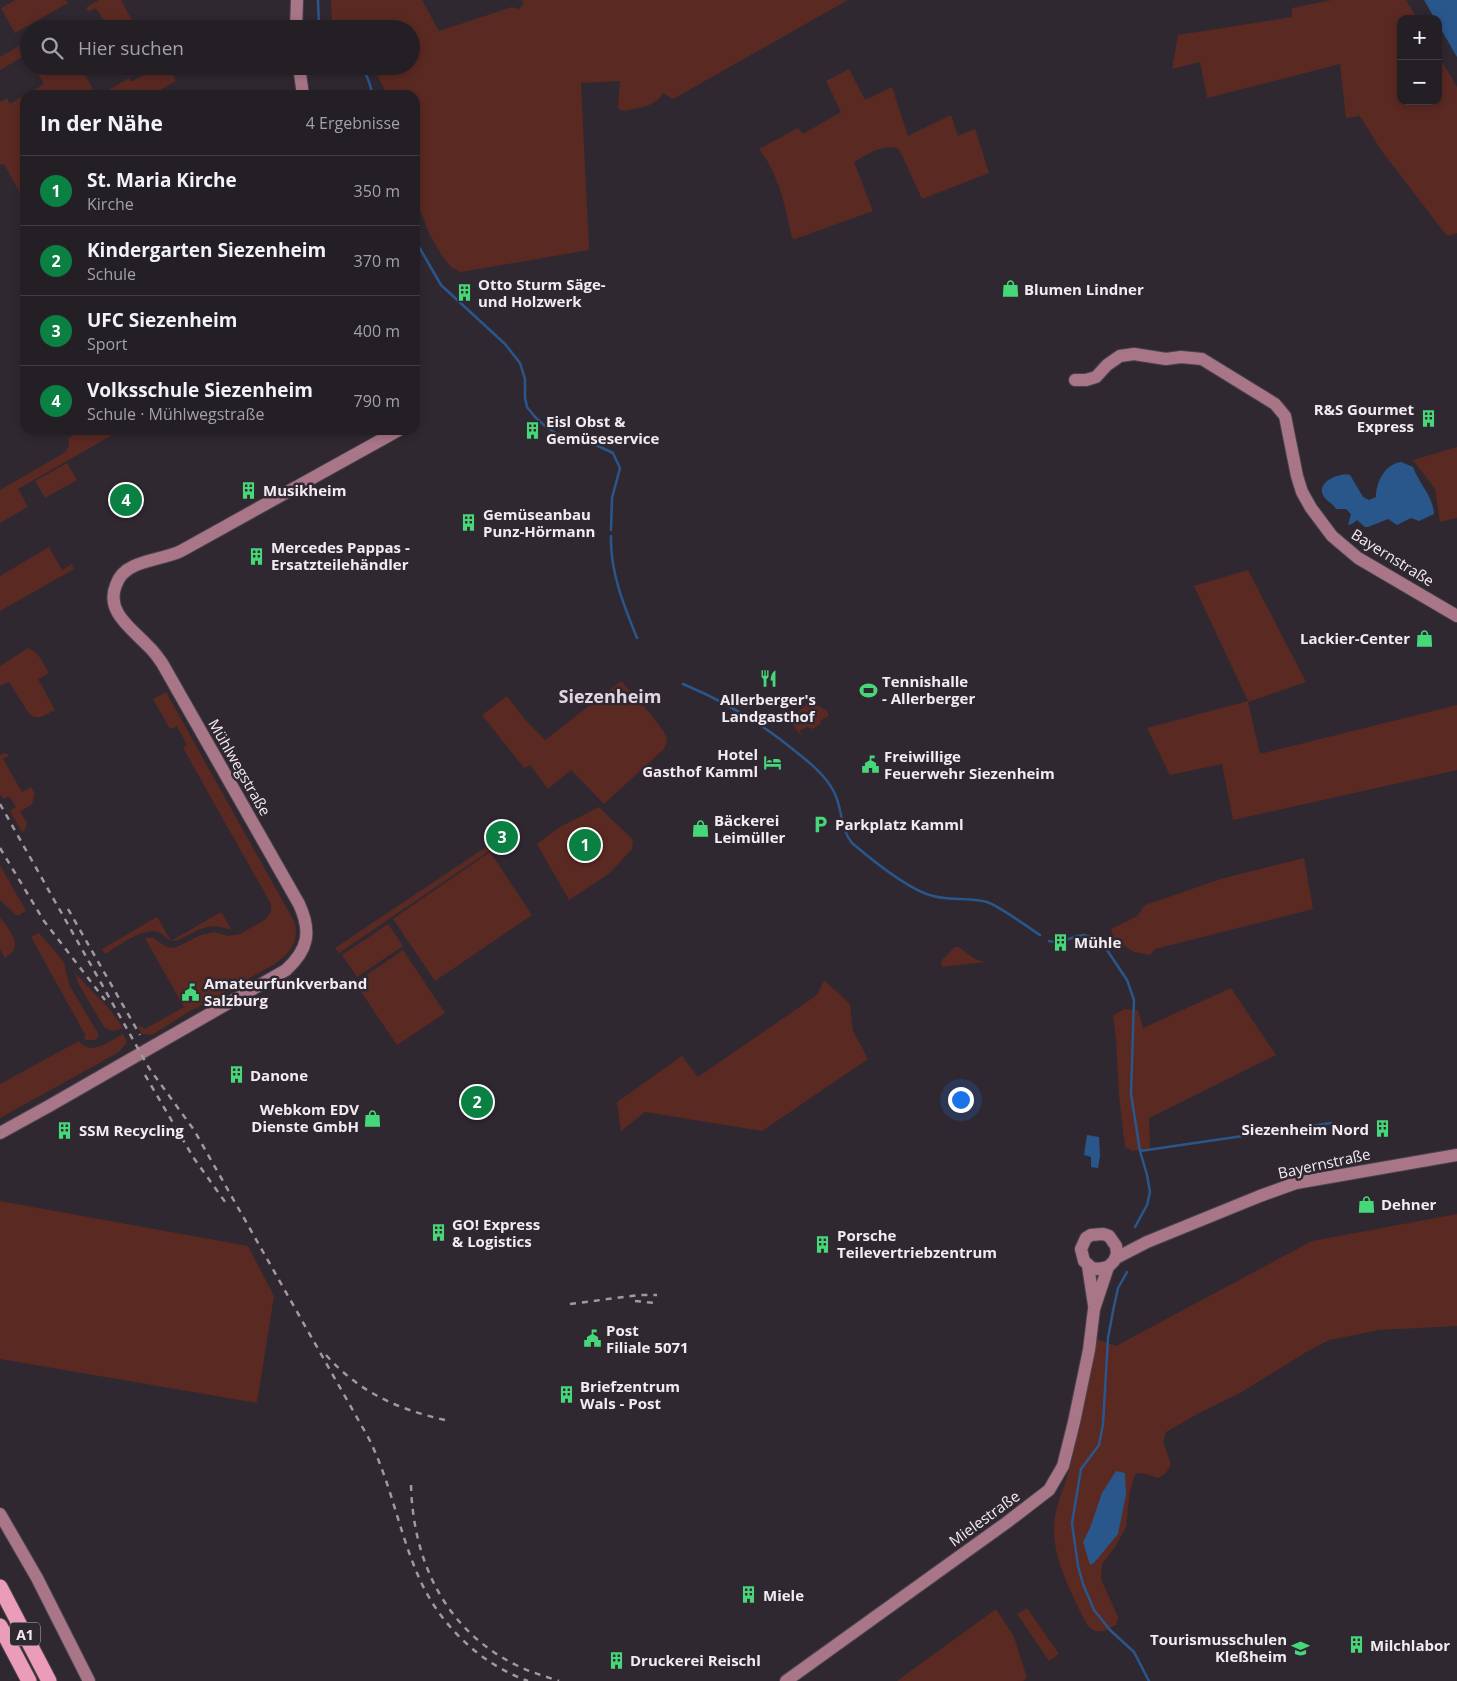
<!DOCTYPE html>
<html lang="de">
<meta charset="utf-8">
<style>
body{margin:0;font-family:"Open Sans",sans-serif;background:#2c272d;color:#f1f3f6}
.controls{position:absolute;right:15px;top:15px;display:grid;overflow:hidden;border-radius:10px;box-shadow:0 2px 8px #0003}
.controls button{width:45px;height:45px;display:grid;place-items:center;padding:0;border:0;border-bottom:1px solid #413c42;background:#241e25;color:#f1f3f6;font:25px sans-serif}
.you{position:absolute;left:960px;top:1099px;width:18px;height:18px;margin:-12px;border:4px solid #fff;border-radius:50%;background:#1a73e8;box-shadow:0 0 0 8px #1a73e833}
.badge{display:grid;place-items:center;width:32px;height:32px;border-radius:50%;background:#0b8043;color:#fff;font-size:16px;font-weight:700}
.pin{position:absolute;translate:-50% -50%;border:2px solid #fff;box-shadow:0 1px 5px #0006}
.list{margin:0;padding:0;list-style:none}
h2{display:flex;justify-content:space-between;align-items:center;height:65px;margin:0;padding:0 20px;font-size:21px}
h2 small{font-size:16px;font-weight:400;color:#a3a2a7}
.list li{display:grid;grid-template-columns:32px 1fr auto;gap:15px;align-items:center;box-sizing:border-box;height:70px;padding:0 20px;border-top:1px solid #413c42}
.list b{display:block;font-size:19px;white-space:nowrap}
.list p{margin:0;font-size:16px;white-space:nowrap;color:#a3a2a7}
.list em{font-size:16px;font-style:normal;color:#a3a2a7}
.icon{flex:none;width:28px;height:28px;fill:none;stroke:currentColor;stroke-width:2;stroke-linecap:round;stroke-linejoin:round}
.map{position:relative;flex:none;width:1457px;height:1681px;overflow:hidden}
.search{position:absolute;background:#241e25;box-shadow:0 2px 8px #0003;left:20px;top:20px;width:400px;height:55px;display:flex;align-items:center;gap:12px;box-sizing:border-box;padding:0 18px;border-radius:28px;color:#a3a2a7;font-size:19px}
.panel{position:absolute;background:#241e25;box-shadow:0 2px 8px #0003;left:20px;top:90px;width:400px;height:345px;border-radius:15px}
.map>svg:first-child{display:block}
.green{fill:#5a2922}
.water{fill:#29578c}
.lines{fill:none;stroke-linecap:round;stroke-linejoin:round}
.stream{stroke:#29578c;stroke-width:2.5}
.secondary-casing{stroke:#4b434c;stroke-width:14}
.highway-casing{stroke:#4b434c;stroke-width:17}
.secondary{stroke:#a97688;stroke-width:12}
.highway{stroke:#eb9cb9;stroke-width:15}
.rail{stroke:#a099a0;stroke-width:2.5;stroke-dasharray:6 6;stroke-linecap:butt}
.labels{text-anchor:middle;dominant-baseline:central;stroke-width:5;stroke-linejoin:round;paint-order:stroke}
.shield{fill:#302831;stroke:#b8b1b8;stroke-width:1}
.shield-label{font-size:14px;font-weight:bold;fill:#f2ecf2}
.poi-label{font-size:15px;font-weight:bold;fill:#f2ecf2;stroke:#302831;text-anchor:start}
.street-label{font-size:15px;fill:#f2ecf2;stroke:#302831}
.quarter-label{font-size:18px;font-weight:bold;fill:#e0d5e1;stroke:#302831}
</style>
<div class="map">
<svg width="1457" height="1681" viewBox="0 0 1457 1681">
<rect width="100%" height="100%" fill="#302831"/>
<path class="green" d="M 15,0 L 66,0 L 68,3 L 15,33 L 1,8 Z
M 99,0 L 121,0 L 134,24 L 128,27 L 124,21 L 110,29 L 106,29 L 108,27 L 96,8 L 90,11 L 86,10 L 87,7 Z
M 331,0 L 422,0 L 439,31 L 512,7 L 519,9 L 524,3 L 521,0 L 848,0 L 673,99 L 663,93 C 656,107 637,108 623,111 L 618,108 L 620,81 L 581,83 L 589,250 L 461,272 L 451,267 L 442,256 L 430,235 L 415,197 L 415,95 L 387,95 L 373,66 L 411,66 L 411,29 L 332,29 Z
M 1332,0 L 1406,0 L 1417,19 L 1401,19 L 1401,101 L 1438,101 L 1438,55 L 1457,87 L 1457,233 L 1447,236 L 1381,150 L 1360,116 L 1346,118 L 1340,64 L 1207,98 L 1200,62 L 1172,69 L 1178,35 L 1292,17 L 1292,8 Z
M 28,41 L 29,53 L 0,70 L 0,57 Z
M 45,66 L 80,66 L 96,95 L 25,95 L 44,84 L 37,71 Z
M 150,66 L 168,66 L 176,81 L 151,95 L 100,95 L 129,78 L 131,82 L 152,70 Z
M 849,69 L 865,100 L 892,87 L 908,136 L 951,115 L 958,136 L 975,129 L 989,173 L 922,199 L 899,149 C 883,143 868,154 854,162 L 873,211 L 795,239 L 792,238 C 785,205 779,175 759,149 L 798,128 L 803,134 L 841,112 L 826,81 Z
M 25,95 L 25,166 L 22,167 L 25,172 L 25,202 L 4,164 L 0,165 L 0,102 L 7,98 L 10,104 Z
M 83,430 L 121,430 L 18,489 L 28,507 L 0,523 L 0,490 L 64,453 C 69,448 70,445 68,438 Z
M 1457,447 L 1457,518 L 1440,522 L 1435,489 L 1413,460 Z
M 67,463 L 77,480 L 45,498 L 35,481 Z
M 49,547 L 62,570 L 72,564 L 74,569 L 0,611 L 0,576 Z
M 1248,570 L 1306,682 L 1248,702 L 1260,754 L 1457,705 L 1457,770 L 1233,820 L 1222,764 L 1170,775 L 1147,728 L 1248,701 L 1194,586 Z
M 28,648 C 39,652 43,663 49,673 L 38,679 L 55,710 C 46,714 40,721 30,715 L 9,682 L 0,686 L 0,666 Z
M 621,681 C 630,691 666,729 667,739 C 667,743 665,747 663,750 L 604,804 L 571,770 L 548,789 L 530,765 L 524,768 L 482,715 L 507,696 L 526,721 L 545,740 Z
M 166,692 L 295,923 C 299,943 289,954 273,965 L 187,1013 L 152,1035 L 142,1034 L 138,1027 L 140,1026 L 145,1029 L 184,1007 L 145,938 L 153,938 L 166,947 L 175,948 L 201,935 L 214,932 L 228,936 L 240,934 L 266,919 L 271,912 L 271,904 L 183,748 L 187,745 L 177,726 L 170,729 L 153,699 Z
M 810,701 L 827,711 L 829,716 L 820,721 L 821,723 L 813,729 L 807,727 L 800,730 L 802,736 C 784,719 797,714 810,701 Z
M 4,753 L 10,755 L 3,759 L 22,792 L 31,787 L 35,794 L 32,804 L 20,812 L 27,823 L 25,830 L 22,832 L 10,811 L 16,807 L 9,796 L 3,799 L 0,794 L 0,755 Z
M 599,807 L 633,840 L 632,849 L 610,873 L 569,900 L 537,844 L 560,827 Z
M 486,847 L 489,851 L 339,953 L 335,948 Z
M 490,852 L 532,915 L 435,981 L 393,919 Z
M 1304,858 L 1313,909 L 1155,949 L 1150,955 L 1134,952 L 1114,939 L 1111,929 L 1137,916 L 1145,905 L 1224,878 Z
M 0,865 L 26,911 L 19,915 L 16,915 L 0,900 Z
M 221,912 L 232,930 C 211,924 208,925 188,935 C 184,937 179,940 174,941 C 167,941 164,934 158,932 C 143,927 118,946 105,954 L 102,949 L 157,917 L 171,941 Z
M 0,918 C 4,922 7,926 10,931 C 17,944 18,949 5,958 L 0,949 Z
M 388,924 L 403,946 L 357,977 L 342,955 Z
M 39,933 L 64,962 L 69,985 L 98,1033 L 98,1037 L 95,1040 L 86,1040 L 84,1038 L 86,1036 L 31,937 Z
M 955,947 L 959,947 L 975,959 L 985,962 L 942,967 L 941,961 Z
M 403,950 L 445,1013 L 397,1045 L 355,983 Z
M 75,973 L 110,1010 L 123,1028 C 116,1031 111,1032 104,1027 L 78,983 Z
M 824,980 L 850,1004 L 853,1031 L 868,1059 L 762,1131 L 645,1112 L 621,1131 L 617,1102 L 682,1056 L 698,1077 L 817,995 Z
M 1231,988 L 1276,1055 L 1149,1118 L 1150,1148 L 1132,1151 L 1125,1147 L 1119,1095 L 1116,1039 L 1113,1016 L 1124,1009 L 1138,1010 L 1143,1028 Z
M 123,1034 L 127,1042 L 119,1052 L 0,1118 L 0,1084 L 79,1041 C 91,1057 109,1041 123,1034 Z
M 0,1201 L 248,1246 L 274,1296 L 257,1403 L 0,1359 Z
M 1457,1214 L 1457,1326 L 1379,1330 L 1329,1340 L 1308,1351 L 1240,1393 L 1201,1412 L 1166,1432 L 1163,1442 L 1171,1464 L 1166,1473 L 1158,1478 L 1142,1473 L 1135,1474 L 1130,1491 L 1126,1527 L 1115,1547 L 1102,1564 L 1101,1579 L 1118,1617 L 1116,1625 C 1103,1632 1098,1635 1087,1625 C 1073,1596 1055,1564 1054,1532 C 1053,1509 1065,1487 1070,1466 C 1080,1423 1088,1381 1096,1339 L 1116,1346 L 1312,1241 Z
M 1027,1608 L 1059,1654 L 1049,1661 L 1017,1614 Z
M 996,1609 L 1014,1637 L 1027,1678 L 1023,1681 L 897,1681 Z"/>
<path class="water" d="M 1424,0 L 1457,0 L 1457,57 L 1438,24 L 1438,19 L 1435,19 Z
M 1401,462 L 1413,467 C 1419,484 1433,496 1434,514 L 1419,521 L 1411,518 L 1397,525 L 1388,519 L 1368,527 L 1365,527 L 1357,520 L 1352,524 L 1348,525 L 1351,514 L 1346,509 L 1336,509 C 1333,503 1329,503 1325,498 C 1313,483 1339,472 1350,475 L 1363,497 L 1369,500 L 1376,497 C 1376,482 1385,464 1401,462 Z
M 1087,1135 L 1099,1137 L 1100,1156 L 1098,1168 L 1091,1167 L 1091,1157 L 1084,1155 Z
M 1116,1471 L 1125,1473 L 1126,1495 L 1118,1534 L 1094,1563 L 1090,1565 L 1083,1542 L 1090,1528 L 1102,1493 Z"/>
<g class="lines">
<path class="stream" d="M 318,0 L 319,29
M 339,66 C 345,69 350,68 356,68 C 367,68 370,86 373,95
M 415,240 L 441,285 L 505,344 L 520,363 L 525,379 L 525,398 L 527,407 L 535,417 L 545,426 L 557,434 L 596,445 L 613,453 L 620,468 L 612,498 L 611,530
M 611,536 C 610,572 624,606 637,638
M 683,684 C 724,701 761,723 795,751 C 809,762 824,774 833,790 C 843,807 839,827 852,843 C 872,860 908,890 933,896 C 951,901 969,897 987,902 C 1001,907 1026,926 1040,935
M 1049,941 L 1058,943 L 1077,936 L 1084,935 L 1098,940 L 1107,950 L 1127,980 L 1134,1000 L 1131,1094 L 1140,1151 L 1147,1175 L 1150,1192 L 1147,1205 L 1135,1227
M 1140,1151 L 1331,1123
M 1127,1272 L 1118,1288 L 1113,1311 L 1108,1338 L 1103,1424 L 1099,1445 L 1081,1469 L 1072,1523 L 1078,1566 L 1083,1584 L 1094,1610 L 1110,1630 L 1134,1652 L 1149,1681"/>
<defs>
<path id="secondary" d="M 296,29 L 297,0
M 299,66 L 303,95
M 1075,380 L 1086,380 L 1096,377 L 1107,365 L 1120,356 L 1134,354 L 1166,359 L 1181,357 L 1202,359 L 1275,404 L 1285,416 L 1297,476 L 1302,492 L 1311,508 L 1332,536 L 1358,558 L 1457,616
M 0,1133 L 49,1106 L 286,970 C 308,950 312,932 299,904 L 162,663 C 157,656 153,650 147,645 C 131,628 105,611 116,585 C 119,576 125,570 134,566 C 149,559 166,558 181,551 L 399,430
M 1116,1258 L 1147,1242 L 1260,1196 L 1296,1183 L 1457,1155
M 1088,1266 L 1094,1305
M 0,1514 L 37,1578 L 89,1681
M 786,1681 L 1006,1523 L 1049,1490 L 1063,1466 L 1074,1422 L 1089,1350 L 1094,1309 L 1108,1267 L 1114,1261 L 1117,1254 L 1116,1246 L 1109,1236 L 1103,1234 L 1091,1235 L 1086,1238 L 1081,1249 L 1084,1261 L 1092,1268 L 1098,1269 L 1108,1267"/>
<path id="highway" d="M 0,1587 L 49,1681
M 0,1626 L 29,1681"/>
</defs>
<use href="#secondary" class="secondary-casing"/>
<use href="#highway" class="highway-casing"/>
<use href="#secondary" class="secondary"/>
<use href="#highway" class="highway"/>
<path class="rail" d="M 0,804 L 149,1068 L 194,1130 L 368,1437 C 390,1480 398,1528 417,1573 C 437,1622 478,1663 528,1681
M 0,848 L 44,921 L 105,1000
M 68,909 L 140,1035
M 145,1075 L 193,1157 L 228,1206
M 635,1301 L 656,1303
M 570,1304 L 639,1295 L 657,1295
M 326,1355 C 359,1392 397,1409 445,1420
M 411,1485 C 413,1561 445,1630 516,1665 C 530,1672 544,1676 559,1681"/>
</g>
<defs>
<symbol id="shop-bare" viewBox="-9 -9 18 18"><path d="M-5-2.5h2.3a2.7 3.5 0 0 1 5.4 0H5L5.5 6h-11ZM-1.5-2.5h3a1.5 2.3 0 0 0-3 0Z" fill="#46d779" stroke="#302831" stroke-width="2.5" paint-order="stroke"/></symbol>
<symbol id="building-bare" viewBox="-9 -9 18 18"><path d="M-4-6H4V6H1V3H-1V6H-4ZM-2.5-4.3h1.7v1.8h-1.7ZM.8-4.3h1.7v1.8H.8ZM-2.5-1h1.7V.8h-1.7ZM.8-1h1.7V.8H.8Z" fill="#46d779" stroke="#302831" stroke-width="2.5" paint-order="stroke"/></symbol>
<symbol id="restaurant-bare" viewBox="-9 -9 18 18"><path d="M-5-6h1v4h1v-4h1v4h1v-4h1v5L-1.5 .5V6h-2V.5L-5-1ZM5-6V6H3V1.5H1.5Q1.5-4 5-6Z" fill="#46d779" stroke="#302831" stroke-width="2.5" paint-order="stroke"/></symbol>
<symbol id="stadium-bare" viewBox="-9 -9 18 18"><path d="M0-5a6.5 5 0 1 0 0 10a6.5 5 0 1 0 0-10ZM-3.5-1.8h7v3.6h-7Z" fill="#46d779" stroke="#302831" stroke-width="2.5" paint-order="stroke"/></symbol>
<symbol id="hotel-bare" viewBox="-9 -9 18 18"><path d="M-6-4.5h1.5V1H6V5H4.5V3h-9V5H-6ZM-4 0a1.8 1.8 0 1 1 3.6 0ZM.5 0V-2.5h3Q6-2.5 6 0Z" fill="#46d779" stroke="#302831" stroke-width="2.5" paint-order="stroke"/></symbol>
<symbol id="civic-bare" viewBox="-9 -9 18 18"><path d="M-.6-6.5H3V-4.5H.6V-3L4-1V1h2V6H-6V1h2V-1L-.6-3ZM-1.2 2.5V6h2.4V2.5Z" fill="#46d779" stroke="#302831" stroke-width="2.5" paint-order="stroke"/></symbol>
<symbol id="parking-bare" viewBox="-9 -9 18 18"><path d="M-3.5-5.5H1a3.5 3.5 0 0 1 0 7H-1V5.5H-3.5ZM-1-3.4V-.6H.8a1.4 1.4 0 0 0 0-2.8Z" fill="#46d779" stroke="#302831" stroke-width="2.5" paint-order="stroke"/></symbol>
<symbol id="school-bare" viewBox="-9 -9 18 18"><path d="M0-5L7-2L0 1L-7-2ZM-4 1L0 2.5L4 1V4Q0 6-4 4Z" fill="#46d779" stroke="#302831" stroke-width="2.5" paint-order="stroke"/></symbol>
</defs>
<g fill-rule="evenodd">
<use href="#shop-bare" x="998" y="276" width="25" height="25"/>
<use href="#building-bare" x="452" y="280" width="25" height="25"/>
<use href="#building-bare" x="1416" y="406" width="25" height="25"/>
<use href="#building-bare" x="520" y="418" width="25" height="25"/>
<use href="#building-bare" x="236" y="478" width="25" height="25"/>
<use href="#building-bare" x="456" y="510" width="25" height="25"/>
<use href="#building-bare" x="244" y="544" width="25" height="25"/>
<use href="#shop-bare" x="1412" y="626" width="25" height="25"/>
<use href="#restaurant-bare" x="756" y="666" width="25" height="25"/>
<use href="#stadium-bare" x="856" y="678" width="25" height="25"/>
<use href="#hotel-bare" x="760" y="750" width="25" height="25"/>
<use href="#civic-bare" x="858" y="752" width="25" height="25"/>
<use href="#parking-bare" x="808" y="812" width="25" height="25"/>
<use href="#shop-bare" x="688" y="816" width="25" height="25"/>
<use href="#building-bare" x="1048" y="930" width="25" height="25"/>
<use href="#civic-bare" x="178" y="980" width="25" height="25"/>
<use href="#building-bare" x="224" y="1062" width="25" height="25"/>
<use href="#shop-bare" x="360" y="1106" width="25" height="25"/>
<use href="#building-bare" x="1370" y="1116" width="25" height="25"/>
<use href="#building-bare" x="52" y="1118" width="25" height="25"/>
<use href="#shop-bare" x="1354" y="1192" width="25" height="25"/>
<use href="#building-bare" x="426" y="1220" width="25" height="25"/>
<use href="#building-bare" x="810" y="1232" width="25" height="25"/>
<use href="#civic-bare" x="580" y="1326" width="25" height="25"/>
<use href="#building-bare" x="554" y="1382" width="25" height="25"/>
<use href="#building-bare" x="736" y="1582" width="25" height="25"/>
<use href="#building-bare" x="1344" y="1632" width="25" height="25"/>
<use href="#school-bare" x="1288" y="1636" width="25" height="25"/>
<use href="#building-bare" x="604" y="1648" width="25" height="25"/>
</g>
<g class="labels">
<rect class="shield" x="10" y="1622.5" width="30" height="23" rx="4"/>
<g class="shield-label">
<text x="25" y="1634">A1</text>
</g>
<g class="poi-label">
<text x="478" y="284">Otto Sturm Säge-<tspan x="478" dy="17">und Holzwerk</tspan></text>
<text x="1024" y="289">Blumen Lindner</text>
<text x="1414" y="409" text-anchor="end">R&amp;S Gourmet<tspan x="1414" dy="17">Express</tspan></text>
<text x="546" y="421">Eisl Obst &amp;<tspan x="546" dy="17">Gemüseservice</tspan></text>
<text x="263" y="490">Musikheim</text>
<text x="483" y="514">Gemüseanbau<tspan x="483" dy="17">Punz-Hörmann</tspan></text>
<text x="271" y="547">Mercedes Pappas -<tspan x="271" dy="17">Ersatzteilehändler</tspan></text>
<text x="1410" y="638" text-anchor="end">Lackier-Center</text>
<text x="882" y="681">Tennishalle<tspan x="882" dy="17">- Allerberger</tspan></text>
<text x="768" y="699" text-anchor="middle">Allerberger's<tspan x="768" dy="17">Landgasthof</tspan></text>
<text x="758" y="754" text-anchor="end">Hotel<tspan x="758" dy="17">Gasthof Kamml</tspan></text>
<text x="884" y="756">Freiwillige<tspan x="884" dy="17">Feuerwehr Siezenheim</tspan></text>
<text x="714" y="820">Bäckerei<tspan x="714" dy="17">Leimüller</tspan></text>
<text x="835" y="824">Parkplatz Kamml</text>
<text x="1074" y="942">Mühle</text>
<text x="204" y="983">Amateurfunkverband<tspan x="204" dy="17">Salzburg</tspan></text>
<text x="250" y="1075">Danone</text>
<text x="359" y="1109" text-anchor="end">Webkom EDV<tspan x="359" dy="17">Dienste GmbH</tspan></text>
<text x="1369" y="1129" text-anchor="end">Siezenheim Nord</text>
<text x="79" y="1130">SSM Recycling</text>
<text x="1381" y="1204">Dehner</text>
<text x="452" y="1224">GO! Express<tspan x="452" dy="17">&amp; Logistics</tspan></text>
<text x="837" y="1235">Porsche<tspan x="837" dy="17">Teilevertriebzentrum</tspan></text>
<text x="606" y="1330">Post<tspan x="606" dy="17">Filiale 5071</tspan></text>
<text x="580" y="1386">Briefzentrum<tspan x="580" dy="17">Wals - Post</tspan></text>
<text x="763" y="1595">Miele</text>
<text x="1287" y="1639" text-anchor="end">Tourismusschulen<tspan x="1287" dy="17">Kleßheim</tspan></text>
<text x="1370" y="1645">Milchlabor</text>
<text x="630" y="1660">Druckerei Reischl</text>
</g>
<g class="street-label">
<text transform="translate(1393 557) rotate(32)">Bayernstraße</text>
<text transform="translate(240 767) rotate(60)">Mühlwegstraße</text>
<text transform="translate(1324 1163) rotate(-12)">Bayernstraße</text>
<text transform="translate(984 1518) rotate(-36)">Mielestraße</text>
</g>
<g class="quarter-label">
<text x="610" y="696">Siezenheim</text>
</g>
</g>
</svg>
<div class="controls">
<button>+</button>
<button>−</button>
</div>
<div class="you"></div>
<div class="pin badge" style="left:585px;top:845px">1</div>
<div class="pin badge" style="left:477px;top:1102px">2</div>
<div class="pin badge" style="left:502px;top:837px">3</div>
<div class="pin badge" style="left:126px;top:500px">4</div>
<div class="search"><svg class="icon" aria-label="search" viewBox="0 0 24 24"><circle cx="10" cy="10" r="6"/><path d="M15 15l6 6"/></svg>Hier suchen</div>
<section class="panel">
<h2>In der Nähe<small>4 Ergebnisse</small></h2>
<ul class="list">
<li><span class="badge">1</span><div><b>St. Maria Kirche</b><p>Kirche</p></div><em>350 m</em></li>
<li><span class="badge">2</span><div><b>Kindergarten Siezenheim</b><p>Schule</p></div><em>370 m</em></li>
<li><span class="badge">3</span><div><b>UFC Siezenheim</b><p>Sport</p></div><em>400 m</em></li>
<li><span class="badge">4</span><div><b>Volksschule Siezenheim</b><p>Schule · Mühlwegstraße</p></div><em>790 m</em></li>
</ul>
</section>
</div>
